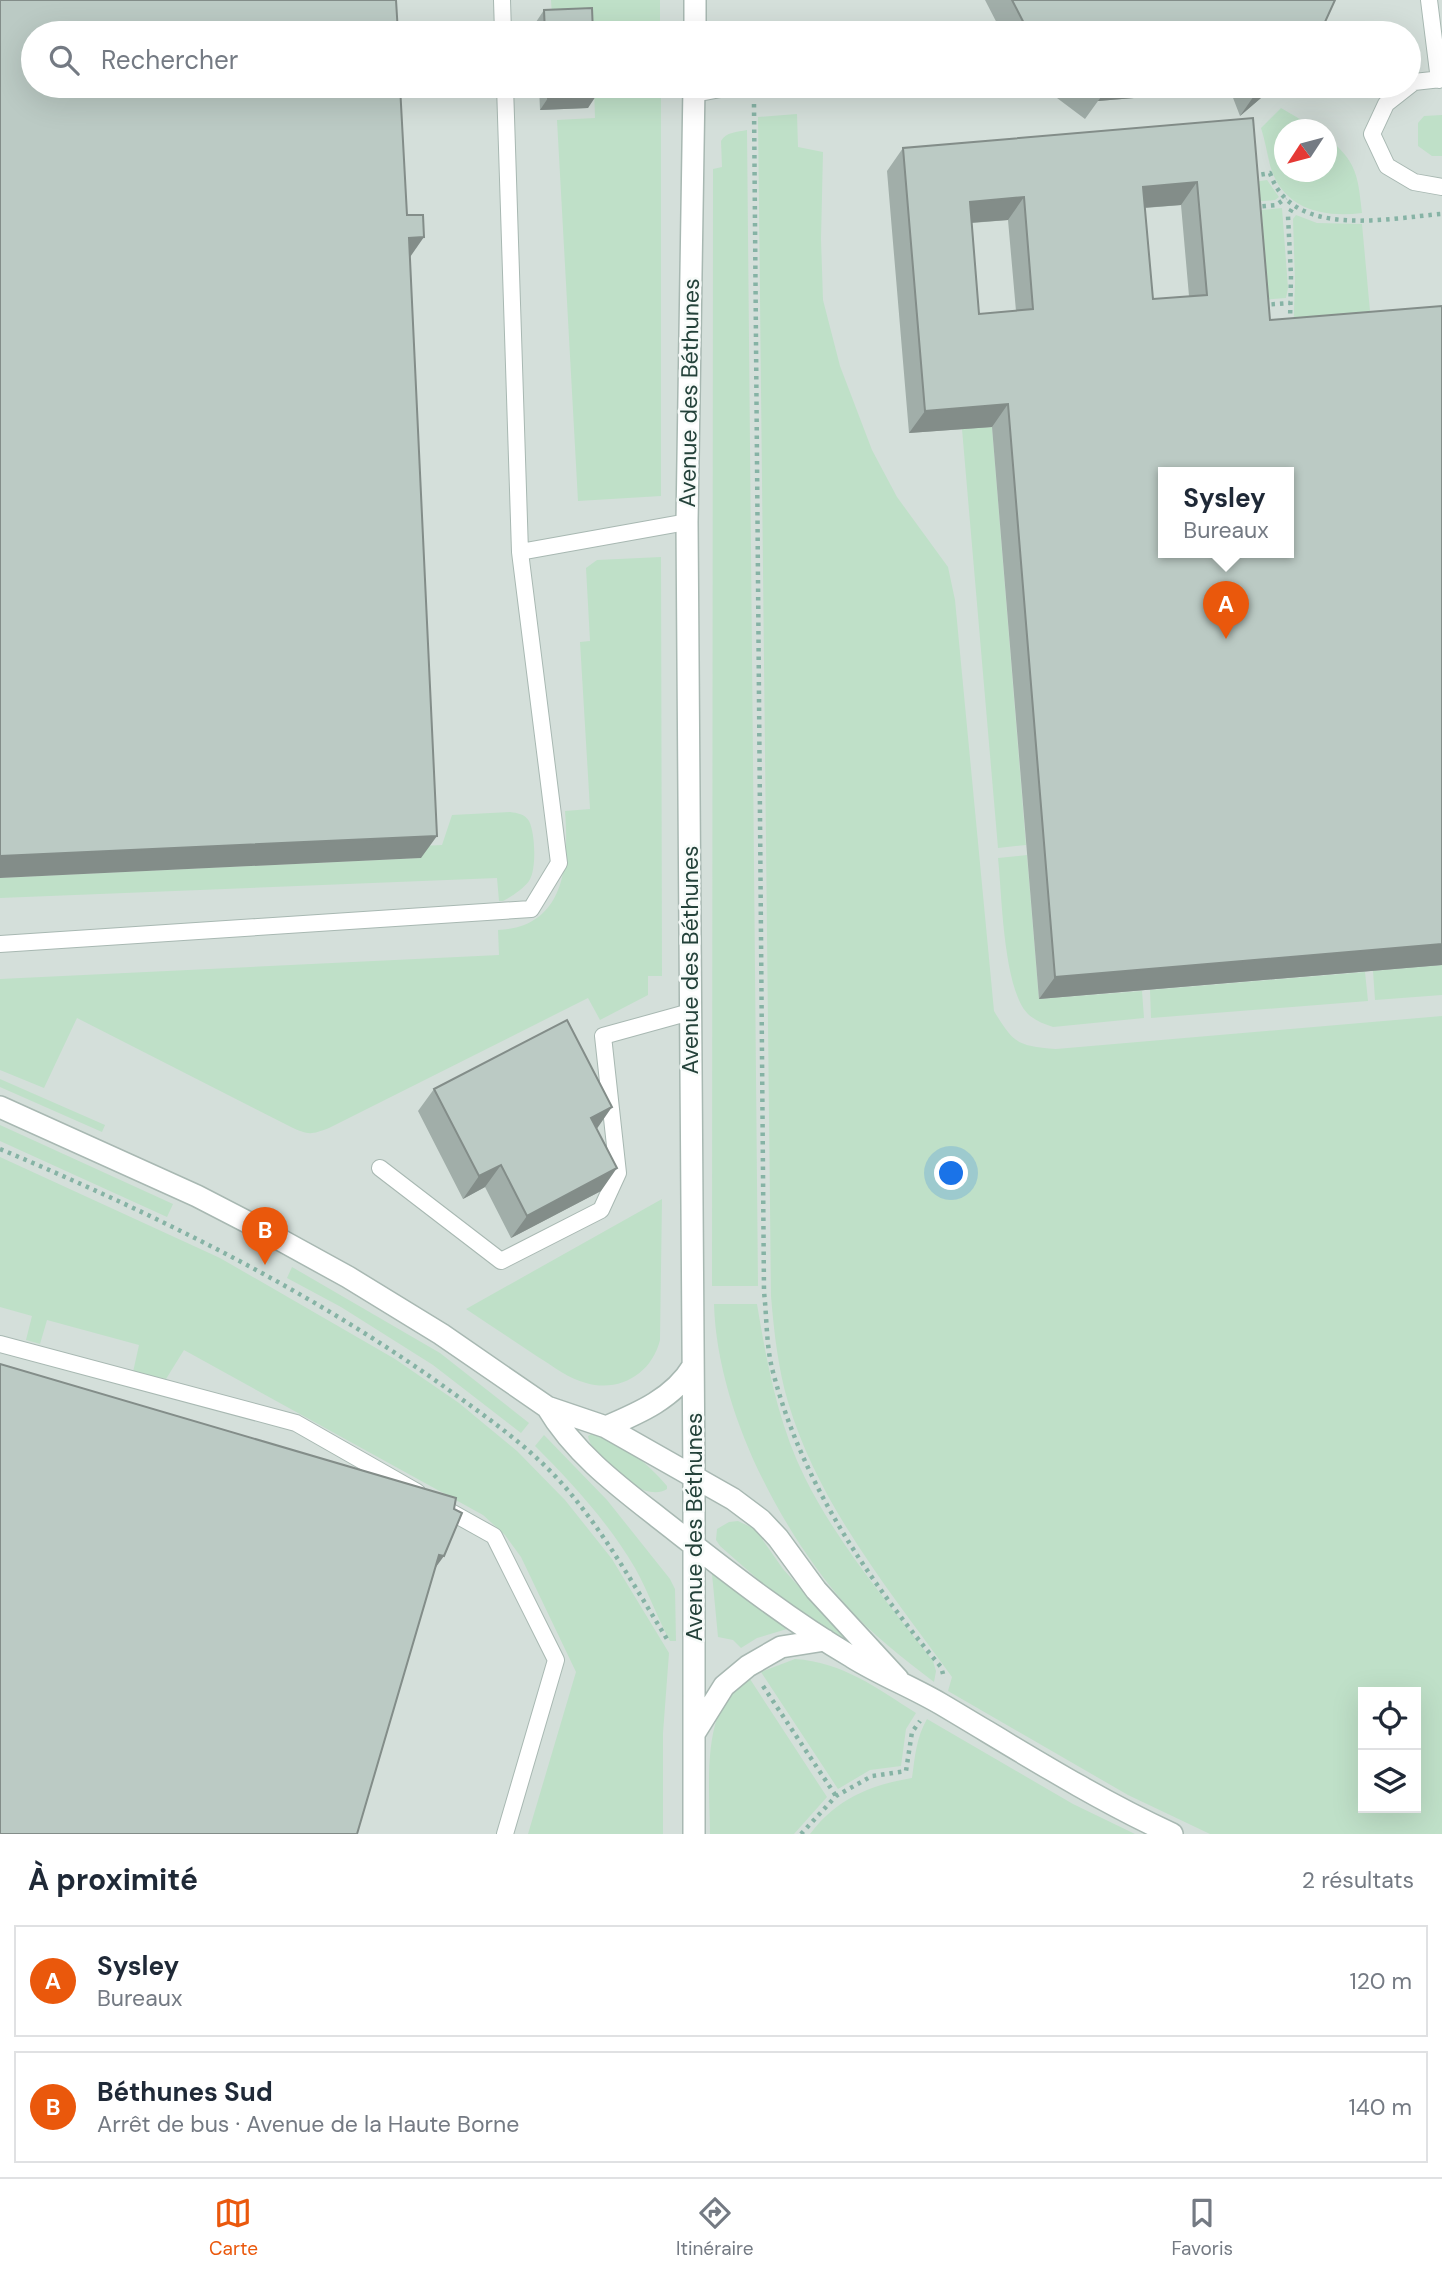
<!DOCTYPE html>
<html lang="fr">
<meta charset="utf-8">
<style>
body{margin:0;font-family:"DM Sans",sans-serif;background:#f2f2f3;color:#1f2937}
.controls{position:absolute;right:21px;bottom:21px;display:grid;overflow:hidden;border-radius:0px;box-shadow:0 7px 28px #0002}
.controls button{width:63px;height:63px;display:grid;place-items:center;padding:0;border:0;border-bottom:2px solid #e0e1e3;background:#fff;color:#1f2937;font:35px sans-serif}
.compass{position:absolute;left:1274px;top:119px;width:63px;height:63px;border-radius:50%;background:#fff;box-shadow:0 7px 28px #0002;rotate:234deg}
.you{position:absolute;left:952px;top:1174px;width:24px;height:24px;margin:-18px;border:5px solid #fff;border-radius:50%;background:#1a73e8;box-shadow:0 0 0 10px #1a73e833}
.badge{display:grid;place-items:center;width:46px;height:46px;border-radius:50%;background:#ea580c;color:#fff;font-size:23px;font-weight:700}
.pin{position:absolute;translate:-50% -58px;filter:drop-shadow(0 2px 4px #0008)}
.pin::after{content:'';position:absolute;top:37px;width:24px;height:21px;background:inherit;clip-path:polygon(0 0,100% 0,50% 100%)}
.popup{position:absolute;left:1158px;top:467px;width:136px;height:91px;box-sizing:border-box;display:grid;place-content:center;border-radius:0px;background:#fff;filter:drop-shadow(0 2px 5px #0005);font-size:23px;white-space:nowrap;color:#747a83}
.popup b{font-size:26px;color:#1f2937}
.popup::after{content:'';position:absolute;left:50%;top:100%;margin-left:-14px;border:14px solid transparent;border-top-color:#fff}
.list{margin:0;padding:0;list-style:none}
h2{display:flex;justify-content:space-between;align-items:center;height:91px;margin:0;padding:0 28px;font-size:30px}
h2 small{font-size:23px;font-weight:400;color:#747a83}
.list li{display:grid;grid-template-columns:46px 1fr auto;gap:21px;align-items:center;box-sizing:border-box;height:112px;margin:0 14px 14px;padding:0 14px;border:2px solid #e0e1e3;border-radius:0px}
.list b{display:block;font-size:26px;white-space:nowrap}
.list p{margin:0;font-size:23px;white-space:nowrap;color:#747a83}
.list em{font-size:23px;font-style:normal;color:#747a83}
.icon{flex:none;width:38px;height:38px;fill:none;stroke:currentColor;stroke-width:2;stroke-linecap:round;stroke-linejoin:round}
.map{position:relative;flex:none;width:1442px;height:1834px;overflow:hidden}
.search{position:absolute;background:#fff;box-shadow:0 7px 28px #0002;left:21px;right:21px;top:21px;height:77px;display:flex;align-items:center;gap:18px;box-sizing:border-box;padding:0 24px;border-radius:38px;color:#747a83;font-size:26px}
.sheet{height:343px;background:#fff}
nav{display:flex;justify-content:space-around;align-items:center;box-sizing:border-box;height:98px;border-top:2px solid #e0e1e3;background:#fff;font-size:19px;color:#747a83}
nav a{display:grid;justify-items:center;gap:4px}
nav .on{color:#ea580c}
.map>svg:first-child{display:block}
.built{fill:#d4dfda;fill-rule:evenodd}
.green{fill:#bfe0c8;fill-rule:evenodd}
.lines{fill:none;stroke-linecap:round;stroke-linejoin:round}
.service-casing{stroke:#a8b8b2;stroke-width:18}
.minor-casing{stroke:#a8b8b2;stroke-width:24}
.path{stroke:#86b3a5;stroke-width:4.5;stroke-dasharray:3.5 5;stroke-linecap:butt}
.service{stroke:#fff;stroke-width:16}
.minor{stroke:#fff;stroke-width:21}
.wall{fill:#a1aea9;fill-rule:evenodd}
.shaded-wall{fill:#838d89}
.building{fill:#bbcac4;stroke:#838d89;stroke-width:2;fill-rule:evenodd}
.labels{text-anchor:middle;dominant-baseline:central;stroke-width:5;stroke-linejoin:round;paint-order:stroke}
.street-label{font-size:23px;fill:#24423a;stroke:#f7fbf9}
</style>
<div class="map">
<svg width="1442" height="1834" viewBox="0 0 1442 1834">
<rect width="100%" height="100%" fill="#e6efeb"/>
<path class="built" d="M 0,0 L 1442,0 L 1442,1834 L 0,1834 ZM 33,33 L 1409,33 L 1409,86 L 33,86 ZM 1284,130 L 1326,130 L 1326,172 L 1284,172 ZM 1163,473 L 1289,473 L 1289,553 L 1163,553 ZM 1363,1692 L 1416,1692 L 1416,1808 L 1363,1808 Z"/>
<path class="green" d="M 551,0 L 660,0 L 660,33 L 592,33 L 552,17 Z
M 594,86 L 661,86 L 661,496 L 578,501 L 557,120 L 595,118 Z
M 1281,108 L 1317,129 L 1284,130 L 1284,172 L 1326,172 L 1327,137 C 1357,162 1358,176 1362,213 C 1323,218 1282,209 1270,165 C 1267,153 1265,140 1261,128 Z
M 797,114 L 798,147 L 823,152 L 821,239 L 823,300 L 840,366 L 872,450 L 897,497 L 948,567 L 955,600 L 994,1011 C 1014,1044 1018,1046 1056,1049 L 1442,1016 L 1442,1834 L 1210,1834 L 1128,1795 L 948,1691 L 952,1677 C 890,1591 819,1506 788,1402 C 778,1368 774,1332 771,1296 L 758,117 ZM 1363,1692 L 1416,1692 L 1416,1808 L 1363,1808 Z
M 1442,115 L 1442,156 L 1432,156 L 1418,146 L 1418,123 L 1424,116 Z
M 747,130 L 758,1286 L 712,1286 L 713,169 L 722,167 L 721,141 C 726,132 737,132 747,130 Z
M 1267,180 L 1279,197 L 1275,200 L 1242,203 L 1241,184 Z
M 1282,208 L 1288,288 L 1286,298 L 1251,301 L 1243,212 Z
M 1296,215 L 1317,223 L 1362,224 L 1372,333 L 1293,339 L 1295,282 L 1293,219 Z
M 992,427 L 1026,845 L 998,848 L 962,429 Z
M 661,557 L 662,976 L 648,976 L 648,995 L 600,1020 L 588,998 L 329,1128 C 311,1135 308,1135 291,1127 L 77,1018 L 44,1088 L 0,1070 L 0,979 L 499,955 L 498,930 C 566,927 569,863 565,811 L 590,809 L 580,642 L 590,641 L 586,568 L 597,560 Z
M 510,812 C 517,813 525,814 529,821 C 535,832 537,870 529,881 C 523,889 511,897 503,901 L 499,901 L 497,878 L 0,898 L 0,878 L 421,858 L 421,846 L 442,845 L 452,815 Z
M 1027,855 L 1039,999 L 1142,991 L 1144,1018 L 1053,1027 C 1044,1024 1036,1021 1029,1015 C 1003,991 1002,894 998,858 Z
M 1442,965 L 1442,995 L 1375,1000 L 1373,971 Z
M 1365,972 L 1368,1001 L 1151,1018 L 1150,990 Z
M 0,1079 L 105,1125 L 102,1132 L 0,1087 Z
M 0,1125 L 173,1204 L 167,1217 L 0,1141 Z
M 0,1157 L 220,1258 L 395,1359 L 459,1403 L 517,1451 L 565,1500 L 612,1559 L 669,1653 L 663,1733 L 663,1834 L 528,1834 L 576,1672 L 521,1557 L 505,1535 L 483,1515 L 184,1350 L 166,1379 L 133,1372 L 139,1345 L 47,1320 L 40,1344 L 26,1340 L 32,1316 L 0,1307 Z
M 662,1199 L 660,1340 C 652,1373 620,1393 586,1383 C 569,1379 553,1366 538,1357 C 514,1341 490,1325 466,1309 Z
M 292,1267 L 440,1353 L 529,1423 L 521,1433 L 433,1365 L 341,1307 L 287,1278 Z
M 714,1304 L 757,1304 C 767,1364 778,1423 805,1478 C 838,1544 888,1603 933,1661 L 936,1671 L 934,1682 C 903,1658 871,1634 845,1604 C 778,1527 717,1408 714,1304 Z
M 593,1433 C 622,1443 648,1463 667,1486 L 667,1489 C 642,1505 591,1457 588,1436 Z
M 544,1435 L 607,1500 L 670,1579 L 675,1589 L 676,1641 L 670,1641 C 657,1617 648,1591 635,1568 C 608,1522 572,1483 535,1446 Z
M 738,1521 L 755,1529 L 783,1569 L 847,1640 L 845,1645 L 761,1582 L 720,1546 L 716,1540 L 717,1529 L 729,1522 Z
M 715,1573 L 784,1626 L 787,1629 L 757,1638 L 741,1648 L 733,1640 L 718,1637 L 712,1574 Z
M 795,1659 C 842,1662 877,1688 916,1713 L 906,1729 L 901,1766 L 870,1770 L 838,1789 L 761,1672 Z
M 750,1679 L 827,1797 L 794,1834 L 710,1834 C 710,1789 699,1700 750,1679 Z
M 927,1719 L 1073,1804 L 1135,1834 L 810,1834 C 836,1799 870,1785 912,1778 C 915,1757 916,1738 927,1719 Z"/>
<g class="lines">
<defs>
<path id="service" d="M 502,0 L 503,33
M 1429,0 L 1439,80
M 1442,79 L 1414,82 L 1386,104 L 1372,134 L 1387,166 L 1414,182 L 1442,187
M 694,94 L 737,86
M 520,552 L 687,522
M 0,944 L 531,909 L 559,863 L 520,552 L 505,86
M 380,1168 L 501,1261 L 601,1210 L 618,1173 L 603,1036 L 690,1012
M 0,1344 L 296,1423 L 417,1492
M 442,1507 L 494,1536 L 556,1660 L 505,1834"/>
<path id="minor" d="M 695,33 L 695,0
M 0,1107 L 197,1196 L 257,1227 L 348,1277 L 441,1334 L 547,1407 L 606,1427 L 733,1499 L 761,1520 L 778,1538 L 816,1590 L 898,1679
M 547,1407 C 574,1453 618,1486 659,1518 C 722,1567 784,1617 852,1657 C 881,1675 912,1687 941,1704 C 1017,1749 1092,1797 1172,1834
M 606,1427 C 639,1413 674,1398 693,1366
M 694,1734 L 724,1686 L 748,1666 L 781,1647 L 825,1640
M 694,1834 L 694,1478 L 687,522 L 694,86"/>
</defs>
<use href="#service" class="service-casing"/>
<use href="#minor" class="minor-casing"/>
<path class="path" d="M 754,104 L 764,1292 C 767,1318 766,1347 773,1372 C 802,1483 868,1580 941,1667 L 943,1674
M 1253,176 L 1270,173 C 1292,240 1389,218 1441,214
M 1254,207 L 1276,205 L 1286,198
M 1263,305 L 1290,303
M 1290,322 L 1291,276 L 1288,216 L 1294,205
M 0,1149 C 155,1214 310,1290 446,1388 C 485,1416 524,1443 557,1478 C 601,1526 633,1584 667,1639
M 763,1686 L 836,1796
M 801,1834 L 836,1796 L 872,1776 L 906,1771 L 912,1732 L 920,1721"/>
<use href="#service" class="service"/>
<use href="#minor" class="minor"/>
</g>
<path class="wall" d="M 985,0 L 1335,0 L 1320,33 L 1002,33 Z
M 544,10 L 593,33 L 536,33 L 536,22 Z
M 539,86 L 596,86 L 588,108 L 540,110 Z
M 1041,86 L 1275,86 L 1240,116 L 1230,90 L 1098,101 L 1085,119 Z
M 1253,118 L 1270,320 L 1442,965 L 1039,999 L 992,427 L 909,433 L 887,171 L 903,148 ZM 1181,205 L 1189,296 L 1153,299 L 1145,208 ZM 1008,220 L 1016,311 L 979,314 L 972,223 Z
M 434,1089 L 597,1129 L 601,1191 L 511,1238 L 485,1187 L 463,1199 L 418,1111 Z"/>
<path class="shaded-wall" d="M 1105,86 L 1232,86 L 1230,90 L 1098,101 L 1101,97 Z
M 1265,86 L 1275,86 L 1240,116 L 1256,93 Z
M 596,96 L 588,108 L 540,110 L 548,98 Z
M 1197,182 L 1181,205 L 1127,209 L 1143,187 Z
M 1024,197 L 1008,220 L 954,224 L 970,202 Z
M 424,237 L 408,260 L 409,238 Z
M 1008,404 L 992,427 L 909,433 L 925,411 Z
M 437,836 L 421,858 L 0,878 L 0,856 Z
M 1442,944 L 1442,965 L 1039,999 L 1055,977 Z
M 612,1107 L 596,1130 L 591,1118 Z
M 501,1165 L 485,1187 L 463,1199 L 479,1176 Z
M 617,1168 L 601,1191 L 511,1238 L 527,1216 Z
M 439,1555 L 444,1556 L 428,1578 Z"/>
<path class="building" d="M 0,0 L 396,0 L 398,33 L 33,33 L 33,86 L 400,86 L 407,215 L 423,215 L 424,237 L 409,238 L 437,836 L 0,856 Z
M 1012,0 L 1335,0 L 1320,33 L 1029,33 Z
M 592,8 L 593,33 L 545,33 L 544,10 Z
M 548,86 L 596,86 L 596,96 L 548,98 Z
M 1087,86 L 1106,86 L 1101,97 Z
M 1253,86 L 1265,86 L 1256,93 Z
M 1253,118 L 1270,320 L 1442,306 L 1442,944 L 1055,977 L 1008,404 L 925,411 L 903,148 ZM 1197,182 L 1207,295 L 1153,299 L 1143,187 ZM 1024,197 L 1033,309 L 979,314 L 970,202 ZM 1163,473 L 1289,473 L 1289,553 L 1163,553 Z
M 567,1020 L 612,1107 L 591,1118 L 617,1168 L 527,1216 L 501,1165 L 479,1176 L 434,1089 Z
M 0,1364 L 456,1498 L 454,1509 L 462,1513 L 444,1556 L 439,1555 L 357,1834 L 0,1834 Z"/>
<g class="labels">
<g class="street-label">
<text transform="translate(689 393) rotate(-89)">Avenue des Béthunes</text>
<text transform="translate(690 960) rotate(-90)">Avenue des Béthunes</text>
<text transform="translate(694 1527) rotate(-90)">Avenue des Béthunes</text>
</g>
</g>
</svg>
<div class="controls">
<button><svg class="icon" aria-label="locate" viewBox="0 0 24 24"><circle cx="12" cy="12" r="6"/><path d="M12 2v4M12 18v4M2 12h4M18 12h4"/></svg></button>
<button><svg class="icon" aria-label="layers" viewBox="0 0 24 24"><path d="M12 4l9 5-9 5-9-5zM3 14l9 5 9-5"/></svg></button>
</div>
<svg class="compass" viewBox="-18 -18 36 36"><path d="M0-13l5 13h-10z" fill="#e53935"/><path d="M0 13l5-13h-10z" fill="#747a83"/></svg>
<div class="you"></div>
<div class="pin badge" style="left:1226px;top:639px">A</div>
<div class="popup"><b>Sysley</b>Bureaux</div>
<div class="pin badge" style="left:265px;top:1265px">B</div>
<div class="search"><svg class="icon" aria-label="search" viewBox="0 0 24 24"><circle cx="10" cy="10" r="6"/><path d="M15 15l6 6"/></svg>Rechercher</div>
</div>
<section class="sheet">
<h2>À proximité<small>2 résultats</small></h2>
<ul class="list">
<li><span class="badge">A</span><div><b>Sysley</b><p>Bureaux</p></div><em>120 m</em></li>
<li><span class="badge">B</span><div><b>Béthunes Sud</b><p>Arrêt de bus · Avenue de la Haute Borne</p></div><em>140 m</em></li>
</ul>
</section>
<nav>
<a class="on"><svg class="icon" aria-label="map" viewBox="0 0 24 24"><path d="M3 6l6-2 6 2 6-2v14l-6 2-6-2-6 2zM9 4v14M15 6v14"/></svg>Carte</a>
<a><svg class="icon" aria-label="directions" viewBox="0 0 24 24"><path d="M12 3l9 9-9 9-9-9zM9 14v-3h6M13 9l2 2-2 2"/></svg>Itinéraire</a>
<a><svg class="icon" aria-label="saved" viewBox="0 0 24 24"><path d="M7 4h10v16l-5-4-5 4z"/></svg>Favoris</a>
</nav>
